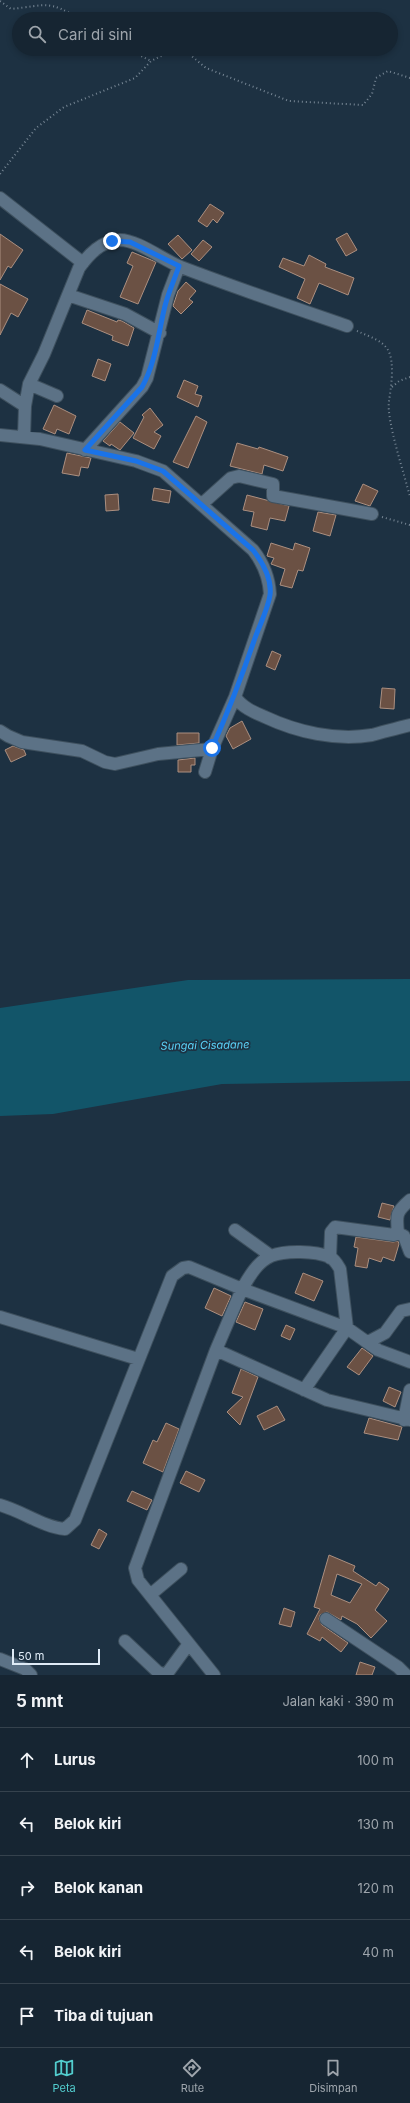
<!DOCTYPE html>
<html lang="id">
<meta charset="utf-8">
<style>
body{margin:0;font-family:Inter,sans-serif;background:#23313e;color:#f1f3f6}
.scale{position:absolute;left:12px;bottom:10px;width:88px;box-sizing:border-box;padding-left:4px;border:2px solid #dfebf6;border-top:0;font-size:11px;line-height:14px;white-space:nowrap;color:#dfebf6;-webkit-text-stroke:3px #1d3142;paint-order:stroke}
.stop{position:absolute;width:12px;height:12px;margin:-9px;border:3px solid #1a73e8;border-radius:50%;background:#fff}
.stop.end{background:#1a73e8;border-color:#fff;box-shadow:0 1px 4px #0008}
.list{margin:0;padding:0;list-style:none}
h2{display:flex;justify-content:space-between;align-items:center;height:52px;margin:0;padding:0 16px;font-size:17px}
h2 small{font-size:13px;font-weight:400;color:#9ea5ac}
.list li{display:grid;grid-template-columns:26px 1fr auto;gap:12px;align-items:center;box-sizing:border-box;height:64px;padding:0 16px;border-top:1px solid #35424d}
.list b{display:block;font-size:15px;white-space:nowrap}
.list em{font-size:13px;font-style:normal;color:#9ea5ac}
.icon{flex:none;width:22px;height:22px;fill:none;stroke:currentColor;stroke-width:2;stroke-linecap:round;stroke-linejoin:round}
.map{position:relative;flex:none;width:410px;height:1675px;overflow:hidden}
.search{position:absolute;background:#162532;box-shadow:0 2px 6px #0003;left:12px;right:12px;top:12px;height:44px;display:flex;align-items:center;gap:10px;box-sizing:border-box;padding:0 14px;border-radius:22px;color:#9ea5ac;font-size:15px}
.sheet{height:372px;background:#162532}
nav{display:flex;justify-content:space-around;align-items:center;box-sizing:border-box;height:56px;border-top:1px solid #35424d;background:#162532;font-size:11px;color:#9ea5ac}
nav a{display:grid;justify-items:center;gap:2px}
nav .on{color:#52cdce}
.map>svg:first-child{display:block}
.water{fill:#125569}
.building{fill:#6b5144;stroke:#ab8f80;fill-rule:evenodd}
.lines{fill:none;stroke-linecap:round;stroke-linejoin:round}
.minor-casing{stroke:#3e505e;stroke-width:14}
.path{stroke:#778795;stroke-width:2;stroke-dasharray:1 3;stroke-linecap:butt}
.minor{stroke:#5c7286;stroke-width:12}
.route{stroke:#1a73e8;stroke-width:5}
.labels{text-anchor:middle;dominant-baseline:central;stroke-width:3.5;stroke-linejoin:round;paint-order:stroke}
.water-label{font-size:11px;font-style:italic;fill:#5ad2f8;stroke:#1d3142}
</style>
<div class="map">
<svg width="410" height="1675" viewBox="0 0 410 1675">
<rect width="100%" height="100%" fill="#1d3142"/>
<path class="water" d="M 410,979 L 410,1081 L 222,1084 L 53,1114 L 0,1116 L 0,1008 L 188,980 Z"/>
<path class="building" d="M 210,204 L 224,213 L 217,223 L 213,219 L 207,227 L 198,221 Z
M 347,233 L 357,250 L 346,256 L 336,239 Z
M 0,234 L 23,250 L 11,268 L 8,266 L 0,280 Z
M 178,235 L 192,250 L 182,259 L 168,244 Z
M 203,240 L 212,247 L 199,261 L 191,254 Z
M 132,252 L 156,262 L 138,304 L 120,297 L 133,266 L 127,263 Z
M 309,255 L 326,264 L 325,267 L 354,278 L 348,295 L 319,283 L 310,304 L 297,298 L 305,279 L 279,267 L 283,258 L 304,266 Z
M 186,282 L 196,291 L 189,299 L 193,302 L 181,314 L 173,306 L 178,291 Z
M 0,284 L 28,299 L 18,317 L 11,313 L 0,335 Z
M 87,310 L 117,322 L 118,320 L 122,321 L 134,328 L 128,346 L 112,340 L 113,336 L 82,323 Z
M 98,359 L 111,364 L 105,381 L 92,376 Z
M 184,380 L 198,386 L 195,394 L 202,396 L 198,407 L 177,397 Z
M 54,405 L 76,416 L 69,434 L 57,429 L 55,434 L 43,429 Z
M 150,408 L 163,425 L 154,432 L 161,436 L 154,449 L 133,438 L 144,417 L 142,415 Z
M 196,416 L 207,422 L 188,468 L 173,462 Z
M 120,422 L 134,433 L 120,450 L 111,444 L 110,446 L 103,441 Z
M 237,443 L 258,449 L 259,447 L 288,457 L 283,471 L 264,465 L 262,474 L 230,466 Z
M 67,453 L 91,458 L 88,468 L 81,467 L 79,476 L 62,473 Z
M 363,484 L 378,491 L 370,506 L 355,501 Z
M 154,488 L 171,491 L 169,503 L 152,500 Z
M 118,494 L 119,510 L 106,511 L 105,495 Z
M 247,495 L 289,506 L 285,521 L 270,518 L 267,530 L 251,526 L 254,512 L 243,510 Z
M 318,512 L 336,515 L 330,536 L 313,531 Z
M 271,543 L 293,550 L 295,543 L 310,548 L 303,571 L 298,570 L 292,588 L 280,585 L 285,569 L 271,564 L 274,558 L 267,556 Z
M 272,651 L 281,655 L 275,670 L 266,666 Z
M 382,688 L 395,689 L 394,709 L 380,708 Z
M 242,721 L 251,739 L 233,749 L 226,736 L 230,728 Z
M 177,733 L 199,733 L 199,743 L 177,745 Z
M 13,746 L 24,750 L 26,755 L 11,762 L 5,750 Z
M 195,758 L 195,765 L 191,765 L 191,772 L 178,772 L 178,760 Z
M 382,1203 L 394,1206 L 390,1220 L 378,1217 Z
M 356,1237 L 393,1242 L 398,1241 L 399,1244 L 394,1261 L 383,1257 L 381,1262 L 369,1258 L 367,1268 L 355,1266 L 358,1248 L 354,1247 Z
M 303,1273 L 323,1281 L 314,1301 L 295,1293 Z
M 214,1288 L 231,1296 L 222,1316 L 205,1308 Z
M 245,1302 L 263,1309 L 255,1330 L 236,1322 Z
M 286,1325 L 295,1329 L 290,1340 L 281,1336 Z
M 362,1348 L 373,1356 L 359,1375 L 347,1367 Z
M 241,1369 L 258,1377 L 240,1425 L 227,1412 L 243,1397 L 232,1393 Z
M 389,1387 L 401,1392 L 395,1407 L 383,1401 Z
M 277,1406 L 285,1420 L 264,1430 L 257,1416 Z
M 369,1418 L 402,1427 L 398,1440 L 364,1433 Z
M 166,1423 L 179,1429 L 163,1472 L 143,1463 L 153,1440 L 157,1442 Z
M 186,1471 L 205,1480 L 199,1492 L 180,1483 Z
M 132,1491 L 152,1500 L 147,1510 L 127,1501 Z
M 99,1529 L 107,1534 L 99,1549 L 91,1545 Z
M 329,1555 L 355,1566 L 353,1571 L 376,1586 L 379,1582 L 389,1589 L 375,1610 L 387,1621 L 371,1638 L 357,1624 L 342,1616 L 341,1620 L 327,1612 L 320,1615 L 319,1619 L 322,1625 L 348,1643 L 341,1652 L 322,1637 L 320,1641 L 307,1634 L 320,1609 L 314,1607 ZM 337,1574 L 362,1584 L 350,1603 L 331,1595 Z
M 284,1608 L 295,1612 L 291,1627 L 279,1624 Z
M 360,1662 L 375,1667 L 372,1675 L 356,1675 Z"/>
<g class="lines">
<defs>
<path id="minor" d="M 0,198 L 83,263
M 68,295 L 125,314 L 160,333
M 29,384 L 57,396
M 0,390 L 25,406
M 0,435 L 40,439 L 136,461 L 163,471 L 253,550 C 264,564 269,577 270,594 L 235,697 L 212,749 L 205,772
M 24,437 L 25,406 L 29,384 L 44,354 L 79,268 C 89,254 101,241 120,240 C 138,240 163,260 181,267 C 236,288 292,307 347,326
M 85,450 L 142,387 L 147,378 L 168,295 L 179,266
M 202,504 L 231,478 L 239,476 L 273,484 L 273,496 L 372,514
M 235,697 C 242,707 253,712 265,717 C 297,732 336,741 372,735 C 384,732 397,728 410,725
M 0,731 L 8,736 L 22,742 L 82,751 L 105,762 L 115,764 L 158,754 L 212,749
M 235,1230 L 271,1256
M 398,1233 L 404,1236 L 410,1252
M 330,1258 L 331,1232 L 335,1227 L 394,1235 L 398,1233 C 396,1215 396,1212 410,1200
M 0,1317 L 138,1359
M 368,1342 L 385,1333 L 401,1311 L 410,1309
M 216,1350 L 242,1289 L 347,1328 L 378,1350 L 410,1362
M 404,1420 L 410,1390
M 0,1505 C 22,1511 43,1527 65,1529 L 75,1520 L 172,1276 L 183,1268 L 189,1267 L 242,1289 C 249,1277 257,1262 271,1256 C 286,1250 315,1251 330,1257 C 335,1260 337,1264 340,1269 L 347,1328 L 304,1390
M 150,1595 L 181,1569
M 326,1619 L 398,1667 L 406,1675
M 125,1641 L 158,1672 L 166,1675 L 188,1645
M 0,1659 L 25,1669 L 31,1675
M 214,1675 L 138,1580 L 135,1568 L 216,1350 L 327,1400 L 410,1420"/>
</defs>
<use href="#minor" class="minor-casing"/>
<path class="path" d="M 0,1 L 11,9 C 48,5 48,0 80,19
M 127,49 L 151,61
M 183,49 L 206,68 L 289,101 L 363,105 L 372,94 L 376,78 L 388,71 L 410,78
M 0,174 L 36,128 L 64,107 L 135,78 L 151,61 L 176,49
M 357,331 C 368,336 382,340 388,350 C 395,362 391,388 389,401 C 386,420 405,476 410,497
M 392,387 L 399,381 L 410,377
M 382,517 L 410,525"/>
<use href="#minor" class="minor"/>
</g>
<g class="lines">
<path class="route" d="M 112,241 L 130,242 L 179,266 C 174,281 167,295 164,310 C 158,336 155,364 142,387 L 85,450 L 136,461 L 163,471 L 253,550 C 263,563 272,579 270,595 C 268,609 260,624 255,638 C 242,676 228,712 212,748"/>
</g>
<g class="labels">
<g class="water-label">
<text transform="translate(205 1045) rotate(-1)">Sungai Cisadane</text>
</g>
</g>
</svg>
<div class="scale">50 m</div>
<div class="stop" style="left:212px;top:748px"></div>
<div class="stop end" style="left:112px;top:241px"></div>
<div class="search"><svg class="icon" aria-label="search" viewBox="0 0 24 24"><circle cx="10" cy="10" r="6"/><path d="M15 15l6 6"/></svg>Cari di sini</div>
</div>
<section class="sheet">
<h2>5 mnt<small>Jalan kaki · 390 m</small></h2>
<ul class="list">
<li><svg class="icon" aria-label="ahead" viewBox="0 0 24 24"><path d="M12 20V5M6 11l6-6 6 6"/></svg><div><b>Lurus</b></div><em>100 m</em></li>
<li><svg class="icon" aria-label="left" viewBox="0 0 24 24"><path d="M17 20v-9H6M10 6l-5 5 5 5"/></svg><div><b>Belok kiri</b></div><em>130 m</em></li>
<li><svg class="icon" aria-label="right" viewBox="0 0 24 24"><path d="M7 20v-9h11M14 6l5 5-5 5"/></svg><div><b>Belok kanan</b></div><em>120 m</em></li>
<li><svg class="icon" aria-label="left" viewBox="0 0 24 24"><path d="M17 20v-9H6M10 6l-5 5 5 5"/></svg><div><b>Belok kiri</b></div><em>40 m</em></li>
<li><svg class="icon" aria-label="arrive" viewBox="0 0 24 24"><path d="M6 21V4h12l-3 4 3 4H6"/></svg><div><b>Tiba di tujuan</b></div></li>
</ul>
</section>
<nav>
<a class="on"><svg class="icon" aria-label="map" viewBox="0 0 24 24"><path d="M3 6l6-2 6 2 6-2v14l-6 2-6-2-6 2zM9 4v14M15 6v14"/></svg>Peta</a>
<a><svg class="icon" aria-label="directions" viewBox="0 0 24 24"><path d="M12 3l9 9-9 9-9-9zM9 14v-3h6M13 9l2 2-2 2"/></svg>Rute</a>
<a><svg class="icon" aria-label="saved" viewBox="0 0 24 24"><path d="M7 4h10v16l-5-4-5 4z"/></svg>Disimpan</a>
</nav>
